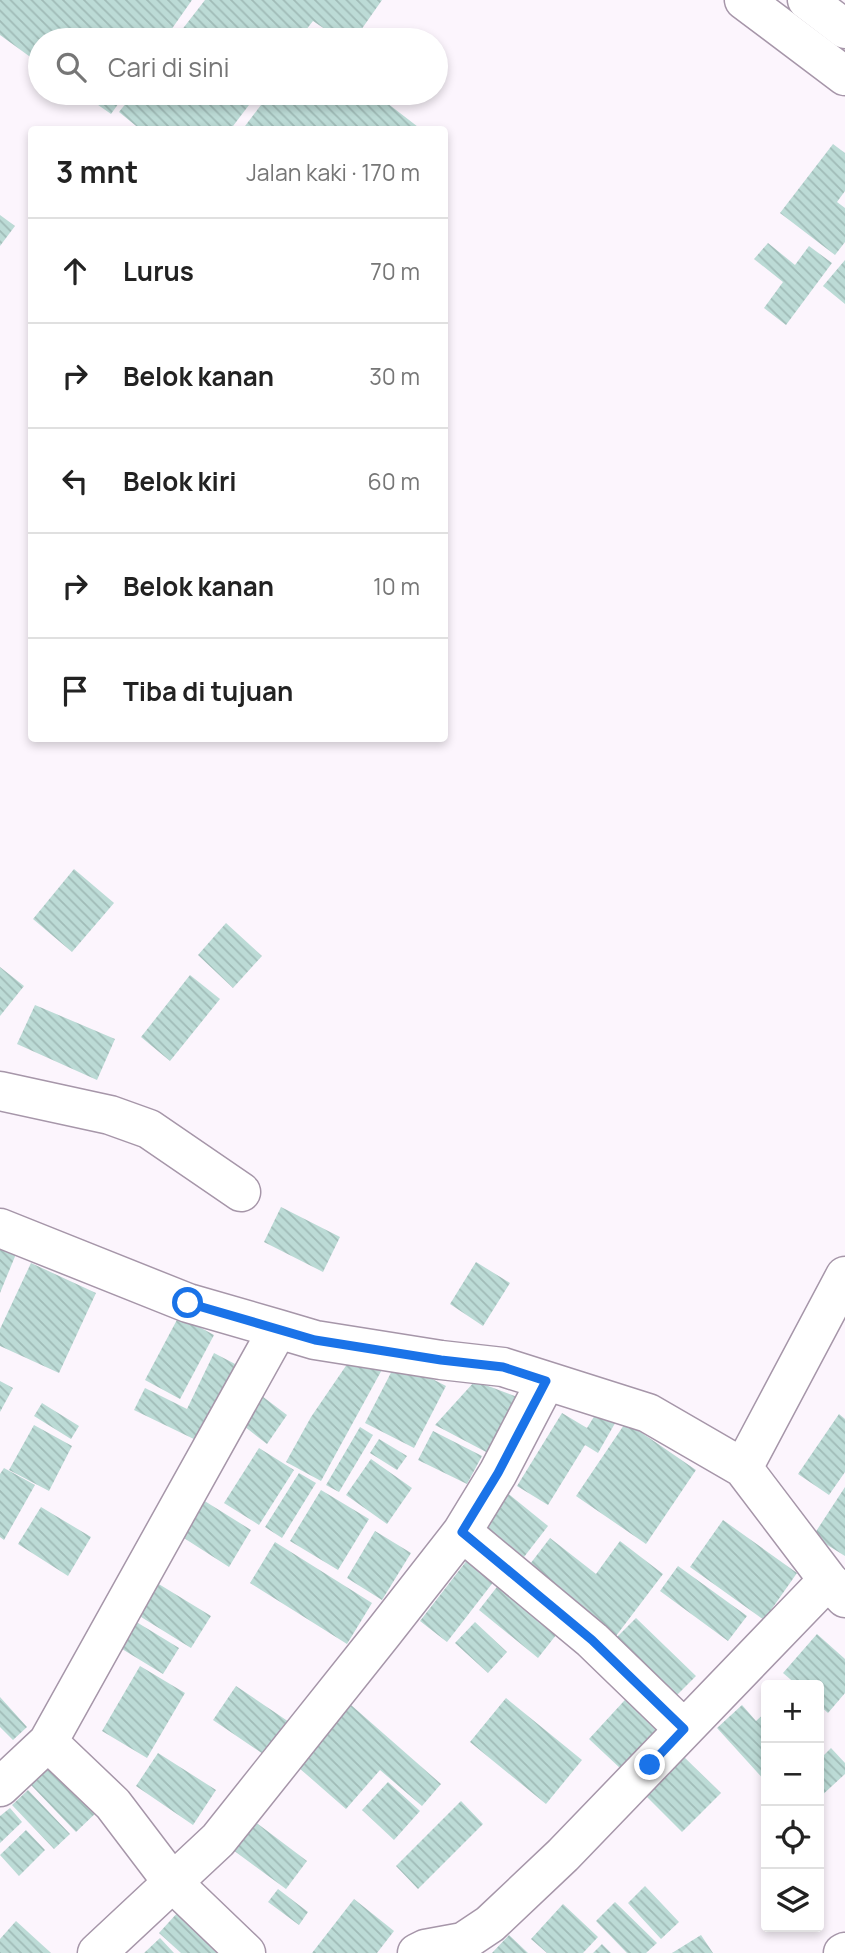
<!DOCTYPE html>
<html lang="id">
<meta charset="utf-8">
<style>
body{margin:0;font-family:Manrope,sans-serif;background:#f2f2f2;color:#222}
.controls{position:absolute;right:21px;bottom:21px;display:grid;overflow:hidden;border-radius:7px;box-shadow:0 4px 10px #0003}
.controls button{width:63px;height:63px;display:grid;place-items:center;padding:0;border:0;border-bottom:2px solid #e0e0e0;background:#fff;color:#222;font:35px sans-serif}
.stop{position:absolute;width:21px;height:21px;margin:-16px;border:5px solid #1a73e8;border-radius:50%;background:#fff}
.stop.end{background:#1a73e8;border-color:#fff;box-shadow:0 2px 7px #0008}
.list{margin:0;padding:0;list-style:none}
h2{display:flex;justify-content:space-between;align-items:center;height:91px;margin:0;padding:0 28px;font-size:30px}
h2 small{font-size:23px;font-weight:400;color:#767676}
.list li{display:grid;grid-template-columns:46px 1fr auto;gap:21px;align-items:center;box-sizing:border-box;height:105px;padding:0 28px;border-top:2px solid #e0e0e0}
.list b{display:block;font-size:26px;white-space:nowrap}
.list em{font-size:23px;font-style:normal;color:#767676}
.icon{flex:none;width:38px;height:38px;fill:none;stroke:currentColor;stroke-width:2;stroke-linecap:round;stroke-linejoin:round}
.map{position:relative;flex:none;width:845px;height:1953px;overflow:hidden}
.search{position:absolute;background:#fff;box-shadow:0 4px 10px #0003;left:28px;top:28px;width:420px;height:77px;display:flex;align-items:center;gap:18px;box-sizing:border-box;padding:0 24px;border-radius:38px;color:#767676;font-size:26px}
.panel{position:absolute;background:#fff;box-shadow:0 4px 10px #0003;left:28px;top:126px;width:420px;height:616px;border-radius:7px}
.map>svg:first-child{display:block}
.building{fill:url(#building-back-hatch)}
.lines{fill:none;stroke-linecap:round;stroke-linejoin:round}
.minor-casing{stroke:#a696a9;stroke-width:41}
.highway-casing{stroke:#a696a9;stroke-width:41}
.minor{stroke:#fff;stroke-width:38}
.highway{stroke:#fff;stroke-width:38}
.route{stroke:#1a73e8;stroke-width:9}
</style>
<div class="map">
<svg width="845" height="1953" viewBox="0 0 845 1953">
<defs>
<pattern id="building-back-hatch" width="6" height="6" patternUnits="userSpaceOnUse" patternTransform="scale(1.75)"><rect width="6" height="6" fill="#bcdbd6"/><path d="M-1 5l2 2M0 0l6 6M5-1l2 2" fill="none" stroke="#a0bbb7"/></pattern>
</defs>
<rect width="100%" height="100%" fill="#fcf5fd"/>
<path class="building" d="M 0,0 L 192,0 L 164,40 L 40,40 L 40,64 L 0,35 Z
M 205,0 L 382,0 L 354,40 L 341,40 L 313,21 L 298,40 L 174,40 Z
M 81,93 L 126,93 L 111,114 Z
M 134,93 L 258,93 L 230,130 L 141,130 L 119,112 Z
M 270,93 L 374,93 L 422,130 L 242,130 Z
M 833,144 L 845,153 L 845,191 L 837,202 L 845,208 L 845,242 L 835,255 L 780,213 Z
M 0,215 L 15,226 L 0,246 Z
M 768,243 L 795,265 L 809,246 L 832,263 L 786,325 L 764,308 L 783,282 L 754,259 Z
M 845,260 L 845,304 L 823,286 Z
M 74,869 L 114,903 L 72,952 L 33,919 Z
M 226,923 L 262,956 L 233,988 L 198,955 Z
M 0,967 L 24,986 L 0,1016 Z
M 190,975 L 220,999 L 170,1061 L 141,1037 Z
M 35,1005 L 115,1039 L 97,1080 L 17,1044 Z
M 281,1207 L 340,1237 L 323,1272 L 264,1242 Z
M 0,1247 L 16,1254 L 0,1293 Z
M 476,1262 L 510,1283 L 483,1326 L 450,1304 Z
M 31,1263 L 96,1293 L 59,1373 L 0,1346 L 0,1329 Z
M 179,1316 L 214,1335 L 180,1399 L 145,1380 Z
M 214,1353 L 237,1365 L 200,1442 L 134,1410 L 145,1388 L 187,1409 Z
M 354,1354 L 390,1355 L 321,1481 L 286,1462 L 311,1417 Z
M 397,1361 L 446,1386 L 414,1448 L 365,1423 Z
M 0,1381 L 13,1388 L 0,1412 Z
M 475,1381 L 520,1398 L 488,1453 L 435,1425 Z
M 258,1393 L 287,1415 L 267,1444 L 240,1423 Z
M 42,1403 L 79,1426 L 71,1439 L 34,1416 Z
M 600,1407 L 618,1418 L 598,1453 L 585,1445 L 548,1505 L 517,1486 L 562,1413 L 587,1428 Z
M 839,1414 L 845,1419 L 845,1472 L 829,1495 L 798,1474 Z
M 626,1422 L 696,1470 L 646,1544 L 576,1496 Z
M 34,1425 L 72,1446 L 49,1491 L 9,1470 Z
M 360,1427 L 373,1435 L 339,1492 L 326,1485 Z
M 433,1431 L 482,1456 L 467,1484 L 418,1460 Z
M 379,1439 L 407,1456 L 397,1470 L 370,1453 Z
M 259,1448 L 294,1470 L 259,1525 L 224,1503 Z
M 371,1459 L 412,1488 L 387,1524 L 346,1495 Z
M 4,1468 L 35,1485 L 4,1540 L 0,1537 L 0,1474 Z
M 299,1473 L 316,1483 L 282,1538 L 265,1527 Z
M 500,1487 L 548,1526 L 524,1557 L 475,1518 Z
M 845,1487 L 845,1556 L 813,1536 Z
M 321,1490 L 369,1519 L 338,1570 L 290,1541 Z
M 195,1495 L 251,1530 L 229,1567 L 173,1531 Z
M 41,1507 L 91,1537 L 68,1576 L 18,1544 Z
M 723,1520 L 797,1573 L 764,1620 L 690,1567 Z
M 375,1531 L 411,1553 L 382,1600 L 347,1578 Z
M 550,1538 L 596,1574 L 620,1541 L 663,1574 L 616,1636 L 527,1568 Z
M 275,1542 L 372,1603 L 347,1644 L 250,1583 Z
M 471,1555 L 498,1576 L 447,1642 L 420,1621 Z
M 678,1566 L 747,1616 L 728,1641 L 660,1591 Z
M 144,1575 L 211,1616 L 191,1648 L 125,1607 Z
M 500,1583 L 560,1630 L 538,1658 L 479,1610 Z
M 125,1615 L 179,1648 L 163,1674 L 109,1641 Z
M 636,1618 L 696,1676 L 676,1696 L 616,1638 Z
M 475,1622 L 507,1652 L 488,1673 L 455,1643 Z
M 817,1634 L 845,1659 L 845,1693 L 828,1713 L 819,1705 L 819,1685 L 797,1685 L 783,1673 Z
M 140,1666 L 185,1693 L 147,1758 L 102,1731 Z
M 236,1686 L 292,1724 L 269,1758 L 213,1720 Z
M 635,1689 L 667,1719 L 621,1769 L 589,1739 Z
M 0,1697 L 27,1727 L 13,1740 L 0,1727 Z
M 506,1698 L 582,1760 L 546,1804 L 470,1742 Z
M 351,1705 L 441,1784 L 422,1806 L 380,1770 L 346,1809 L 298,1767 Z
M 742,1705 L 756,1721 L 766,1712 L 766,1782 L 717,1728 Z
M 831,1748 L 845,1763 L 845,1774 L 819,1798 L 819,1760 Z
M 158,1753 L 216,1790 L 193,1825 L 136,1786 Z
M 684,1757 L 721,1793 L 682,1832 L 646,1796 Z
M 55,1762 L 100,1809 L 76,1832 L 31,1785 Z
M 388,1782 L 420,1811 L 394,1840 L 362,1810 Z
M 28,1790 L 70,1834 L 54,1849 L 12,1805 Z
M 461,1801 L 483,1824 L 418,1889 L 396,1866 Z
M 10,1808 L 22,1822 L 0,1843 L 0,1816 Z
M 250,1818 L 307,1861 L 286,1889 L 229,1847 Z
M 26,1830 L 45,1850 L 19,1876 L 0,1855 Z
M 645,1886 L 679,1922 L 661,1939 L 628,1903 Z
M 278,1889 L 308,1912 L 299,1925 L 268,1902 Z
M 354,1899 L 394,1931 L 377,1953 L 312,1953 Z
M 615,1902 L 657,1943 L 646,1953 L 627,1953 L 596,1921 Z
M 563,1904 L 598,1937 L 583,1953 L 547,1953 L 531,1939 Z
M 179,1911 L 225,1953 L 181,1953 L 159,1933 Z
M 16,1921 L 51,1953 L 0,1953 L 0,1939 Z
M 509,1935 L 528,1953 L 492,1953 Z
M 701,1935 L 713,1953 L 672,1953 Z
M 160,1938 L 174,1953 L 144,1953 Z
M 602,1944 L 611,1953 L 593,1953 Z"/>
<g class="lines">
<defs>
<path id="minor" d="M 744,0 L 845,76
M 0,1091 L 110,1115 L 149,1129 L 241,1192
M 0,1228 L 188,1303 L 278,1329 L 315,1340 L 441,1360 L 503,1367 L 648,1413 L 743,1468 L 828,1580 L 845,1598
M 743,1468 L 845,1276
M 462,1532 L 592,1640 L 684,1729
M 0,1787 L 48,1742
M 97,1953 L 218,1840 L 383,1633 L 462,1532 L 498,1473 L 546,1381
M 246,1953 L 173,1883 L 113,1804 L 48,1742 L 278,1329
M 417,1953 L 425,1949 L 463,1942 L 490,1924 L 563,1855 L 828,1580
M 843,1953 L 845,1952"/>
<path id="highway" d="M 807,0 L 845,29"/>
</defs>
<use href="#minor" class="minor-casing"/>
<use href="#highway" class="highway-casing"/>
<use href="#minor" class="minor"/>
<use href="#highway" class="highway"/>
</g>
<g class="lines">
<path class="route" d="M 188,1303 L 315,1340 L 441,1360 L 503,1367 L 546,1381 L 498,1473 L 462,1532 L 592,1640 L 684,1729 L 650,1765"/>
</g>
</svg>
<div class="controls">
<button>+</button>
<button>−</button>
<button><svg class="icon" aria-label="locate" viewBox="0 0 24 24"><circle cx="12" cy="12" r="6"/><path d="M12 2v4M12 18v4M2 12h4M18 12h4"/></svg></button>
<button><svg class="icon" aria-label="layers" viewBox="0 0 24 24"><path d="M12 4l9 5-9 5-9-5zM3 14l9 5 9-5"/></svg></button>
</div>
<div class="stop" style="left:188px;top:1303px"></div>
<div class="stop end" style="left:650px;top:1765px"></div>
<div class="search"><svg class="icon" aria-label="search" viewBox="0 0 24 24"><circle cx="10" cy="10" r="6"/><path d="M15 15l6 6"/></svg>Cari di sini</div>
<section class="panel">
<h2>3 mnt<small>Jalan kaki · 170 m</small></h2>
<ul class="list">
<li><svg class="icon" aria-label="ahead" viewBox="0 0 24 24"><path d="M12 20V5M6 11l6-6 6 6"/></svg><div><b>Lurus</b></div><em>70 m</em></li>
<li><svg class="icon" aria-label="right" viewBox="0 0 24 24"><path d="M7 20v-9h11M14 6l5 5-5 5"/></svg><div><b>Belok kanan</b></div><em>30 m</em></li>
<li><svg class="icon" aria-label="left" viewBox="0 0 24 24"><path d="M17 20v-9H6M10 6l-5 5 5 5"/></svg><div><b>Belok kiri</b></div><em>60 m</em></li>
<li><svg class="icon" aria-label="right" viewBox="0 0 24 24"><path d="M7 20v-9h11M14 6l5 5-5 5"/></svg><div><b>Belok kanan</b></div><em>10 m</em></li>
<li><svg class="icon" aria-label="arrive" viewBox="0 0 24 24"><path d="M6 21V4h12l-3 4 3 4H6"/></svg><div><b>Tiba di tujuan</b></div></li>
</ul>
</section>
</div>
